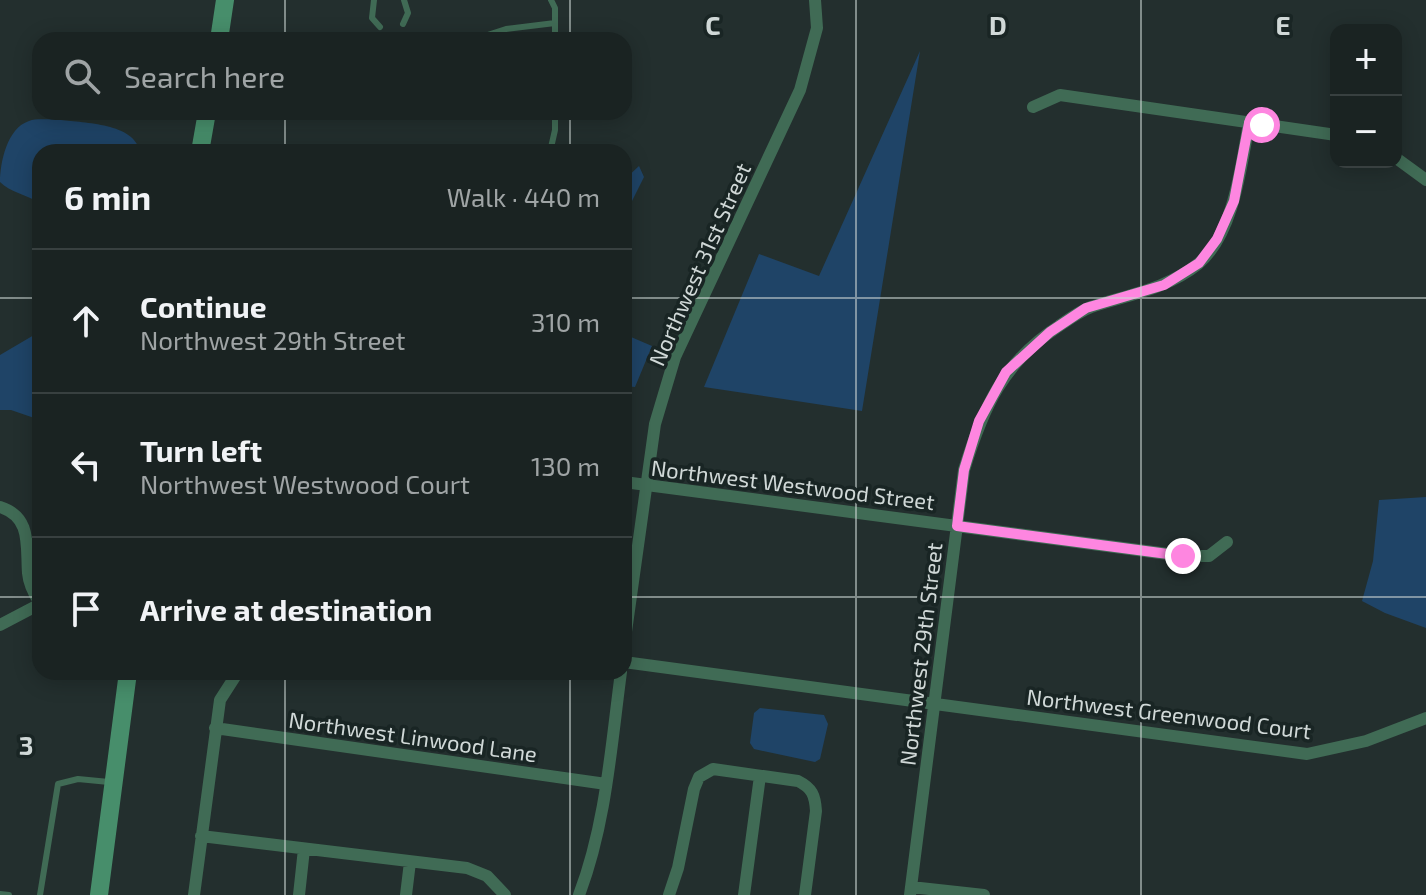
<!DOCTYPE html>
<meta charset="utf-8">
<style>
body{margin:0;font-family:"Exo 2",sans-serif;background:#232b2a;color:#f1f3f6}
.controls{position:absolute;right:24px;top:24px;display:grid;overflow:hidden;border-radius:16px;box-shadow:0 4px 20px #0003}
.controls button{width:72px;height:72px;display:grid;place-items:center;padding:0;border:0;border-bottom:2px solid #384040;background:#1a2322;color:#f1f3f6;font:40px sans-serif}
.stop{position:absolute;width:24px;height:24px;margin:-18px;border:6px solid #fe86e0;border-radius:50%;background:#fff}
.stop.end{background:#fe86e0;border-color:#fff;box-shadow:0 2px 8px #0008}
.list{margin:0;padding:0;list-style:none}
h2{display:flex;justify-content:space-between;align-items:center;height:104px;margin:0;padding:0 32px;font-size:34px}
h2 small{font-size:26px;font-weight:400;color:#9fa4a5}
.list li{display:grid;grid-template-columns:52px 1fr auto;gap:24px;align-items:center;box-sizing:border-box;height:144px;padding:0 32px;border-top:2px solid #384040}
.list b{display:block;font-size:30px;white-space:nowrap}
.list p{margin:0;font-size:26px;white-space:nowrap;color:#9fa4a5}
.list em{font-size:26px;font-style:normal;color:#9fa4a5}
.icon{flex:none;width:44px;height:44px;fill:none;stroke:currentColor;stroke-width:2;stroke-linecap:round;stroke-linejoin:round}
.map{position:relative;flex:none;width:1426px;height:895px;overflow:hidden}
.search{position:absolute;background:#1a2322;box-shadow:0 4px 20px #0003;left:32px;top:32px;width:600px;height:88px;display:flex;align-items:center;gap:20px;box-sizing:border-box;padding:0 28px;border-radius:24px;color:#9fa4a5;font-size:30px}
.panel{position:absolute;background:#1a2322;box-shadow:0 4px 20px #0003;left:32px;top:144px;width:600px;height:536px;border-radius:24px}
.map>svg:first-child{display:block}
.water{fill:#1f4467}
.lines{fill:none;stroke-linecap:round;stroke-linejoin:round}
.lane{stroke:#406b55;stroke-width:6}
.street{stroke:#406b55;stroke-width:12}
.secondary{stroke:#478e6b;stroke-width:18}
.route{stroke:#fe86e0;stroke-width:10}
.grid{fill:none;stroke:#d0d8d7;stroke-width:2;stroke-opacity:0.55}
.labels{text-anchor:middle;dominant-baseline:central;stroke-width:7;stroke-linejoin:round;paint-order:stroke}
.street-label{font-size:22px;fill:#d0d8d7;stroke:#192524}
.grid-label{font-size:26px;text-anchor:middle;font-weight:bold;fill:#d0d8d7;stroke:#192524;stroke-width:7;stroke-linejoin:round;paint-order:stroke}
</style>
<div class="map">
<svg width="1426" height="895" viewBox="0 0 1426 895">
<rect width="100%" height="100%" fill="#232f2e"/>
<path class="water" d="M 920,51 L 862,411 L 704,387 L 759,254 L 819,276 Z
M 61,120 C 84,123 135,123 140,152 L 40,152 L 40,203 C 27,195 10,192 0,182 C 0,163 7,128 29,121 C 37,118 52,120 61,120 Z
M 639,166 L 644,177 L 624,217 L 624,180 Z
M 624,334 L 652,346 L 635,387 L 624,386 Z
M 34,335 L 40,335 L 40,420 L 11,410 L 0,410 L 0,355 Z
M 1426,497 L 1426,628 L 1385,613 L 1362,601 L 1373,561 L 1379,500 Z
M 760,708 L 824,715 L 828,724 L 820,759 L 815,762 L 754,749 L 750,743 L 754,713 Z"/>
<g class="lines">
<path class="lane" d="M 374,0 L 372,18 L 380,27
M 551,0 L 555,8 L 555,40
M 403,24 L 408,13 L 404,0
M 472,40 L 506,29 L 555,23
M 550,152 L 555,130 L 555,112
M 0,894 L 9,895
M 40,895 L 58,784 L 78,779 L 109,782"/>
<path class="street" d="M 1033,107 L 1060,95 L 1336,135
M 1396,158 L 1426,180
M 624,482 L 1183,556 L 1209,556 L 1227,542
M 0,507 C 32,517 26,546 28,573 C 29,585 34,594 40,603
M 0,625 L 40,604
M 624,646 L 655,424 L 675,357 L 800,90 L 817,28 L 815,0
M 624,662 L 1307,754 L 1366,741 L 1426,718
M 215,728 L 606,784
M 201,836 L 467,868 L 487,876 L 505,895
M 911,887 L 984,895
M 194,895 L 220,700 L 238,672
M 299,895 L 304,849
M 406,895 L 410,862
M 579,895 C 606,824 611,747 621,672
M 669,895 L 678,868 L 694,789 L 699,777 L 713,769 L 798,781 C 812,788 815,795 816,811 L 805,895
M 744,895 L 760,776
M 910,895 L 964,470 C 983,408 1003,362 1059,326 C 1069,319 1080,311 1091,307 C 1127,295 1167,289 1198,264 C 1234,234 1241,166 1249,123"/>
<path class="secondary" d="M 219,40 L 225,0
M 200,152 L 207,112
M 99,895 L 128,672"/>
</g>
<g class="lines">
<path class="route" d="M 1183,556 L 957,526 L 964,470 L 979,421 L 1006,372 L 1050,332 L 1086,308 L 1164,285 L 1199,263 L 1217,239 L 1234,201 L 1249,123 L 1262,125"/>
</g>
<path class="grid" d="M 285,0 L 285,40M 570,0 L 570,40M 856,0 L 856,895M 1141,0 L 1141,895M 285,112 L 285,152M 570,112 L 570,152M 0,298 L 40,298M 624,298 L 1426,298M 0,597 L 40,597M 624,597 L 1426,597M 285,672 L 285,895M 570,672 L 570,895"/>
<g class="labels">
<g class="street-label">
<text transform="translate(699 264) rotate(-66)">Northwest 31st Street</text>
<text transform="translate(793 484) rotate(7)">Northwest Westwood Street</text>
<text transform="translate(920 654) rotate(-83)">Northwest 29th Street</text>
<text transform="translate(1169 713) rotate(7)">Northwest Greenwood Court</text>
<text transform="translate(413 736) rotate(8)">Northwest Linwood Lane</text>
</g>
</g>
<g class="grid-label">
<text x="713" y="35">C</text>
<text x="998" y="35">D</text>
<text x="1283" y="35">E</text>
<text x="26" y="755">3</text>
</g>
</svg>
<div class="controls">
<button>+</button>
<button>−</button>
</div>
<div class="stop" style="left:1262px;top:125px"></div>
<div class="stop end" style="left:1183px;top:556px"></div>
<div class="search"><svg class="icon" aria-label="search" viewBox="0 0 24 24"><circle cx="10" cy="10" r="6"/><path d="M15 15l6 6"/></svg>Search here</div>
<section class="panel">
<h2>6 min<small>Walk · 440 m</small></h2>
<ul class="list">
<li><svg class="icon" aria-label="ahead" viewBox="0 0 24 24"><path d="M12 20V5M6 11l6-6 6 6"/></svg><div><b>Continue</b><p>Northwest 29th Street</p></div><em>310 m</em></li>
<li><svg class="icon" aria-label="left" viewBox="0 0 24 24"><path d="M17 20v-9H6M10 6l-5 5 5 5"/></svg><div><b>Turn left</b><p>Northwest Westwood Court</p></div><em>130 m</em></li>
<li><svg class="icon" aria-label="arrive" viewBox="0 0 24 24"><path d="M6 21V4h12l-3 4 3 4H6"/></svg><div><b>Arrive at destination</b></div></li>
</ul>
</section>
</div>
